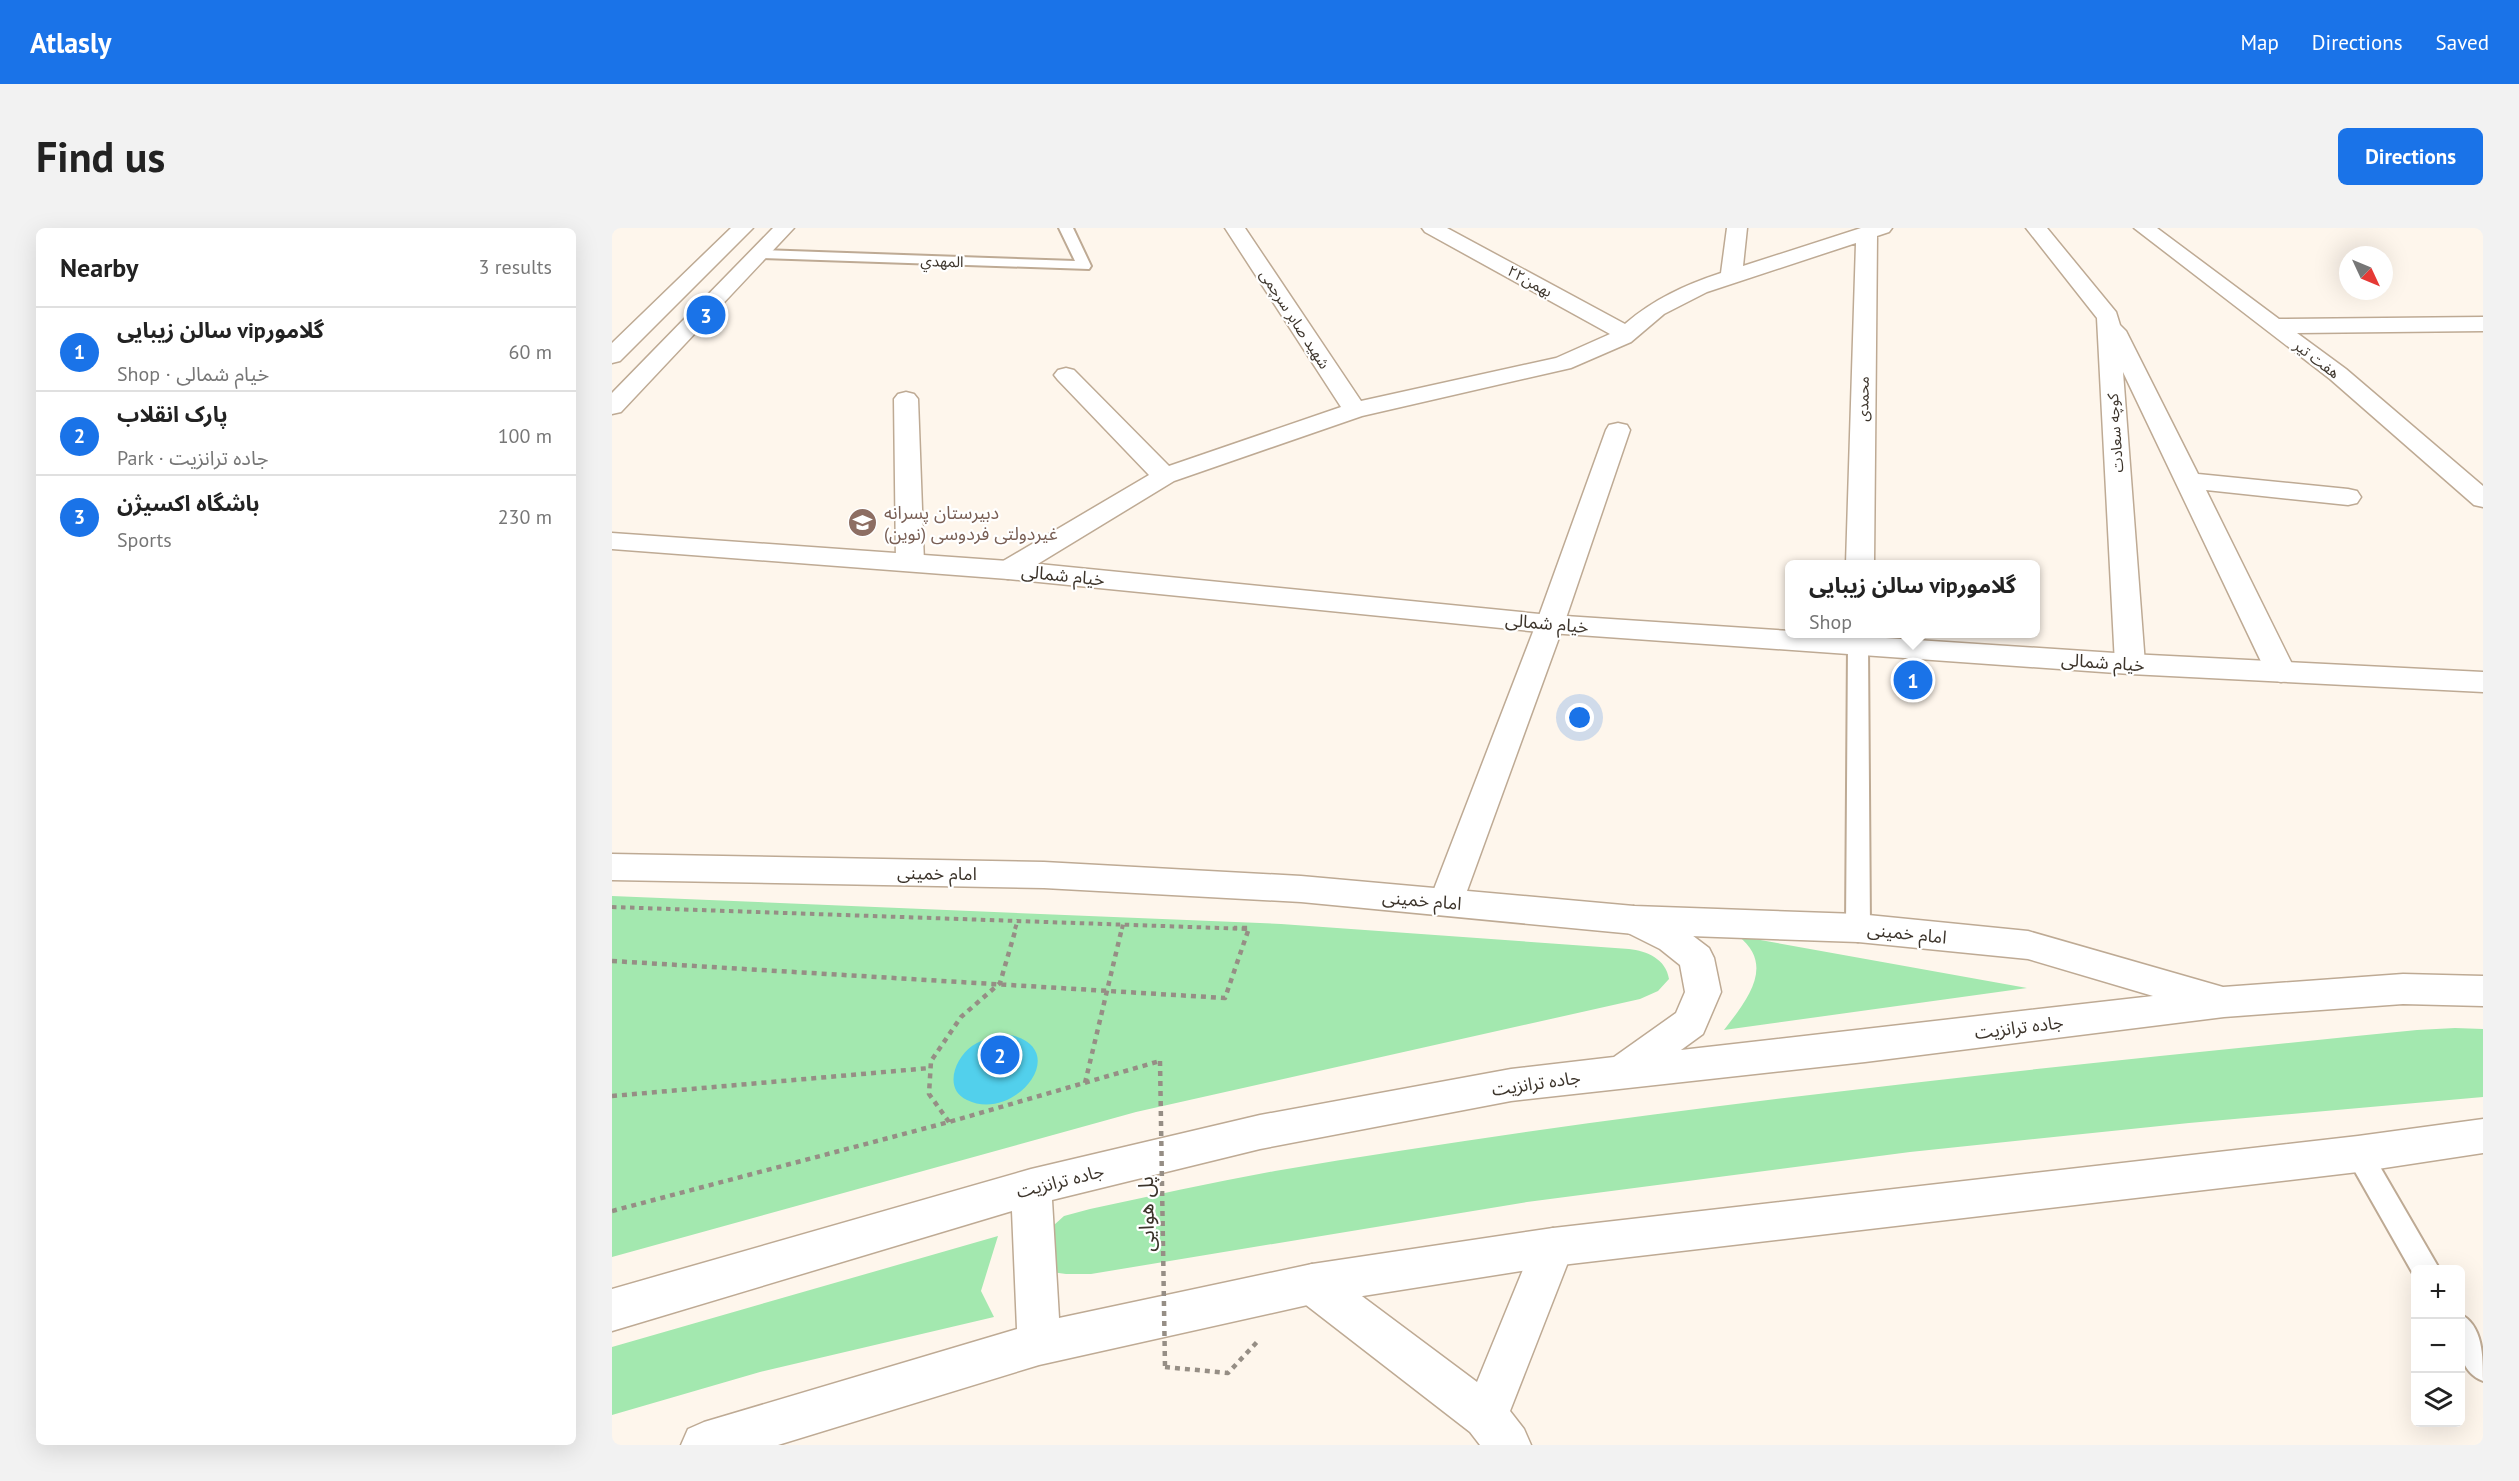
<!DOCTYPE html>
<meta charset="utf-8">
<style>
body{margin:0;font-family:"PT Sans","Noto Sans Arabic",sans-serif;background:#f2f2f2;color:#222}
.controls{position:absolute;right:18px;bottom:18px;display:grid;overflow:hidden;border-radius:9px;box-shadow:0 6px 24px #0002}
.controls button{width:54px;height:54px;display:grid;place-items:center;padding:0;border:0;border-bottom:2px solid #e0e0e0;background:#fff;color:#222;font:30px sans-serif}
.compass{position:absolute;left:1727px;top:18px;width:54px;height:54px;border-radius:50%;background:#fff;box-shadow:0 6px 24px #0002;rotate:134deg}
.you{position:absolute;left:968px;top:490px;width:21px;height:21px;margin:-15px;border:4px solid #fff;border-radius:50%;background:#1a73e8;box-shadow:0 0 0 9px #1a73e833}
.badge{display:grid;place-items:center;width:39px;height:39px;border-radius:50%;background:#1a73e8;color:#fff;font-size:20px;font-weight:700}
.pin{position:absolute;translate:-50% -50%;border:3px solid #fff;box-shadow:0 2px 6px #0006}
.popup{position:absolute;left:1173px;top:332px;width:255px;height:78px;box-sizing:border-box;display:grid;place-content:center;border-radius:9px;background:#fff;filter:drop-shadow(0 2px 4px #0005);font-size:20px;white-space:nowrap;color:#767676}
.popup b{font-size:22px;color:#222}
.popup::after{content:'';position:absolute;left:50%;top:100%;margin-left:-12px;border:12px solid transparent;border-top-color:#fff}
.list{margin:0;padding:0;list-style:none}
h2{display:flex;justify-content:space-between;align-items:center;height:78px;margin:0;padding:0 24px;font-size:26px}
h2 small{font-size:20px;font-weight:400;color:#767676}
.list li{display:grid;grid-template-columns:39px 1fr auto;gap:18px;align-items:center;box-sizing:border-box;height:84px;padding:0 24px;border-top:2px solid #e0e0e0}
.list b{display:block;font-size:22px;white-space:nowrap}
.list p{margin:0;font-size:20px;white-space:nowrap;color:#767676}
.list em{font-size:20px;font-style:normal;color:#767676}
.icon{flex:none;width:33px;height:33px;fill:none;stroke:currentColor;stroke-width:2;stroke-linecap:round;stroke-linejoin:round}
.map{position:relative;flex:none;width:1871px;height:1217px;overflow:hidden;border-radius:9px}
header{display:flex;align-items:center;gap:36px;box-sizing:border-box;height:84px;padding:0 30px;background:#1a73e8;color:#fff}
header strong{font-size:28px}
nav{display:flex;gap:33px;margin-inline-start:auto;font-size:21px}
.intro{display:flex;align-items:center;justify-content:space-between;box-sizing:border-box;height:144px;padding:0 36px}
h1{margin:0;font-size:42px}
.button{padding:15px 27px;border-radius:9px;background:#1a73e8;color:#fff;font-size:21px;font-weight:700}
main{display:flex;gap:36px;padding:0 36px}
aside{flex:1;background:#fff;border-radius:9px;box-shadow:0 6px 24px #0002}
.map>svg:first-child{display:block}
.green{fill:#a3e8af}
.water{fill:#52d0ec}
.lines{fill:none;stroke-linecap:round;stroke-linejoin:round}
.service-casing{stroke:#beaa94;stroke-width:4}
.minor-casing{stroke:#beaa94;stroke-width:3}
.tertiary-casing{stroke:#beaa94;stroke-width:3}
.secondary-casing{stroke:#beaa94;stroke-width:3}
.primary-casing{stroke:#beaa94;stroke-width:3}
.path-far1{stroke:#968e85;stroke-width:4;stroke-dasharray:4.5 4.5;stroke-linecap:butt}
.path{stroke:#968e85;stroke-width:4.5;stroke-dasharray:5 5;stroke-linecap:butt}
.service{fill:#fff;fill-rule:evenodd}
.minor{fill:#fff;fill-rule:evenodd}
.tertiary{fill:#fff;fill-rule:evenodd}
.secondary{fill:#fff;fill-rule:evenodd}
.primary{fill:#fff;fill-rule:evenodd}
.path-bridge{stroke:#968e85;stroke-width:4.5;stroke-dasharray:5 5;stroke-linecap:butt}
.labels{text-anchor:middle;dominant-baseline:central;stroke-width:4.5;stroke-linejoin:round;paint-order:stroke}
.far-street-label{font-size:15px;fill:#3c342b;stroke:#fff}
.education-label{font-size:18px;fill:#785e54;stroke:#fff;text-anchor:start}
.street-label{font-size:18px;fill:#3c342b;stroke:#fff}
.near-street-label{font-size:21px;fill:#3c342b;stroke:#fff}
</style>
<header>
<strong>Atlasly</strong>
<nav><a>Map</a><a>Directions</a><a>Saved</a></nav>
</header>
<div class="intro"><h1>Find us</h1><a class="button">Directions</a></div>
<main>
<aside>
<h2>Nearby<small>3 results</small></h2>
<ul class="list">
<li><span class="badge">1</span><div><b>سالن زیبایی vipگلامور</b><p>Shop · خیام شمالی</p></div><em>60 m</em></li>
<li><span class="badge">2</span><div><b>پارک انقلاب</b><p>Park · جاده ترانزیت</p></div><em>100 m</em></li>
<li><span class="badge">3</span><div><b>باشگاه اکسیژن</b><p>Sports</p></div><em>230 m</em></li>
</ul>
</aside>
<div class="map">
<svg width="1871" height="1217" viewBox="0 0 1871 1217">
<rect width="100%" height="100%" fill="#fef6ec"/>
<path class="green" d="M 0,668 L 669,696 L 1017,721 C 1035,723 1054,731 1057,751 L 1046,763 L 1028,771 L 524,884 L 0,1029 Z
M 1126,708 L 1415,760 L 1112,802 C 1135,772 1164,737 1126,708 Z
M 1843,800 L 1871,801 L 1871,869 L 1577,895 L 1298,924 L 915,974 L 479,1046 L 454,1046 L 432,1043 L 432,1006 L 452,988 L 478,981 C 540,968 601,954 663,943 C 1041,879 1424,840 1805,802 Z
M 386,1008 L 369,1063 L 382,1089 L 148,1144 L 0,1187 L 0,1119 Z"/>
<path class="water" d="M 399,807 C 461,822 402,895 355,872 C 331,861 343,830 360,818 C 372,810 385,808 399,807 Z"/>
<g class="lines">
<defs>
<path id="service" d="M 447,0 L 461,0 L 479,38 L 477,41 L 147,30 L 140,26 L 147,22 L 463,33 Z
M 1246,412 L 1253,413 L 1256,418 L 1258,700 L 1254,707 L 1246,709 L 1238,707 L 1234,700 L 1236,418 L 1239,413 Z
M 1746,914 L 1756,918 L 1828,1042 L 1804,1042 L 1804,1051 L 1733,926 L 1736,918 Z
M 1848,1086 C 1871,1097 1871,1128 1871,1153 C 1843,1142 1848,1111 1848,1086 Z"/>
<path id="minor" d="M 613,0 L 633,0 L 749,173 L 944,130 L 998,106 L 813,4 L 810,0 L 835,0 L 1013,96 C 1042,71 1073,57 1109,45 L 1115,0 L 1135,0 L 1131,38 L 1249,0 L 1280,0 L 1277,4 L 1265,8 L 1262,336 L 1234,336 L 1244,15 L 1095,64 L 1052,86 L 1019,114 L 959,140 L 750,188 L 562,253 L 406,348 L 396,351 L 386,348 L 382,342 L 386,336 L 537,247 L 446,152 L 442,147 L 446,142 L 454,140 L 462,142 L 557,238 L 729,179 Z
M 1414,0 L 1435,0 L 1504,84 L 1508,97 L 1514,103 L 1586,246 L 1736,261 L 1745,263 L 1749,269 L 1745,275 L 1736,277 L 1594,262 L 1684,444 L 1679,451 L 1669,454 L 1659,451 L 1654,444 L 1511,144 L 1533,436 L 1528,443 L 1518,446 L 1508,443 L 1503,436 L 1485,90 Z
M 1522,0 L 1545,0 L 1667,91 L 1871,89 L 1871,103 L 1685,105 L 1734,141 L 1871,258 L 1871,279 L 1862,277 L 1718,151 Z
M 294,164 L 302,166 L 306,171 L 312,335 L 308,341 L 298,343 L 288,341 L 284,335 L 282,171 L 286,166 Z
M 1006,195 L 1015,197 L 1018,202 L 952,396 L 851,674 L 846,683 L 834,687 L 822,683 L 817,674 L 924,396 L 994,202 L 997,197 Z"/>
<path id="tertiary" d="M 119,0 L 141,0 L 8,133 L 0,135 L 0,115 Z
M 161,0 L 182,0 L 9,184 L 0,186 L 0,165 Z
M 0,305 L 396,333 L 938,387 L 1178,403 L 1178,406 L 1213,406 L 1518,426 L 1871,444 L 1871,464 L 1518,446 L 938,405 L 396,351 L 0,321 Z
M 941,1000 L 956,1005 L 962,1019 L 898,1183 L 912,1201 L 919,1217 L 868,1217 L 858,1204 L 685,1070 L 679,1056 L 685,1042 L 700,1036 L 715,1042 L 865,1154 L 926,1005 Z"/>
<path id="secondary" d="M 0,626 L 432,634 L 689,648 L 1022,678 L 1246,686 L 1258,690 L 1263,700 L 1258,710 L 1246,714 L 1022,706 L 689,674 L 432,660 L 0,652 Z"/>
<path id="primary" d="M 1022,678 L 1072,701 L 1097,720 L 1102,730 L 1109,764 L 1091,806 L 1069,822 L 1541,768 L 1416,731 L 1246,714 L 1234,710 L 1229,700 L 1234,690 L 1246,686 L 1416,703 L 1611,759 L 1791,746 L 1871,748 L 1871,778 L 1791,776 L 1612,789 L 1253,834 L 899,873 L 648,921 L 440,972 L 447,1090 L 700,1036 L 941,1000 L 1746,908 L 1871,891 L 1871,925 L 1746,944 L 941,1038 L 700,1076 L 427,1137 L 166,1217 L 69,1217 L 76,1201 L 92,1194 L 405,1101 L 400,983 L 0,1103 L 0,1061 L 419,941 L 648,887 L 899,841 L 1002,829 L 1064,785 L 1073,764 L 1068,737 L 1048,721 L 1010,702 L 1005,692 L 1010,682 Z"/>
</defs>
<use href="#service" class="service-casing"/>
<use href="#minor" class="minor-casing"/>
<use href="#tertiary" class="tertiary-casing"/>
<use href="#secondary" class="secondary-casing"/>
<use href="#primary" class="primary-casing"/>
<path class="path-far1" d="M 0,679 L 637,701
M 403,701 L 406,692
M 510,701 L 511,696"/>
<path class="path" d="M 0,733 L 613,770 L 637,700 L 622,700
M 473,855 L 510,700
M 0,868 L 318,840
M 337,894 L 317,866 L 319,833 L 349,789 L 388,755 L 404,700
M 0,983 L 337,894 L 548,833
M 553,1139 L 616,1145 L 646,1113"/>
<use href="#service" class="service"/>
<use href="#minor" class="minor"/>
<use href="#tertiary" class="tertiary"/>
<use href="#secondary" class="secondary"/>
<use href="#primary" class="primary"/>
<path class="path-bridge" d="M 548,833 L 553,1139"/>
</g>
<defs>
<symbol id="school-disc" viewBox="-11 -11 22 22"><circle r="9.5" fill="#8d6e63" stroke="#fff"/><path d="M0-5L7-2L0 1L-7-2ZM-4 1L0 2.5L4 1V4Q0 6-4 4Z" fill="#fff"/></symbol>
</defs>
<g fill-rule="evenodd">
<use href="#school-disc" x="234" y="278" width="33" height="33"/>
</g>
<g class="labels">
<g class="far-street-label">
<text transform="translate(330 33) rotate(2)">المهدي</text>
<text transform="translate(918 53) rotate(29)">۲۲بهمن</text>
<text transform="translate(683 91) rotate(57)">شهید صابر سرچمی</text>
<text transform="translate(1705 131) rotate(37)">هفت تير</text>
<text transform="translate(1251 171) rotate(-89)">محمدی</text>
<text transform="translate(1503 205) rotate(-94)">کوچه سعادت</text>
</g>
<g class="education-label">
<text x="272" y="284">دبیرستان پسرانه<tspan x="272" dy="21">غیردولتی فردوسی (نوین)</tspan></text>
</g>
<g class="street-label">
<text transform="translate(451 347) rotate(6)">خیام شمالی</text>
<text transform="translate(935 395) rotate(5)">خیام شمالی</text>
<text transform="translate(1491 434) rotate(4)">خیام شمالی</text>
<text transform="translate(325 645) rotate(1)">امام خمینی</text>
<text transform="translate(810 672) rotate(5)">امام خمینی</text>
<text transform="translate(1295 705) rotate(6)">امام خمینی</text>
<text transform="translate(1407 799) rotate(-7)">جاده ترانزیت</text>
<text transform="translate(924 855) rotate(-8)">جاده ترانزیت</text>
<text transform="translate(448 953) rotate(-14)">جاده ترانزیت</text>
</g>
<g class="near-street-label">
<text transform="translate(534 986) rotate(-91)">پل هوایی</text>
</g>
</g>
</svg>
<div class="controls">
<button>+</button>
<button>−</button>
<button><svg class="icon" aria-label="layers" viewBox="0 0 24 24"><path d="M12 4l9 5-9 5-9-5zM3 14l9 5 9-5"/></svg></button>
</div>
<svg class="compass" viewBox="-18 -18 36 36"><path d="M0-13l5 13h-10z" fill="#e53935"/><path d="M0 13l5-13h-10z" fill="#767676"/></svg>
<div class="you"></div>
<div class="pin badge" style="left:1301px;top:452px">1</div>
<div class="popup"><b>سالن زیبایی vipگلامور</b>Shop</div>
<div class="pin badge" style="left:388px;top:827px">2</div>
<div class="pin badge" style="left:94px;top:87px">3</div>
</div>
</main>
